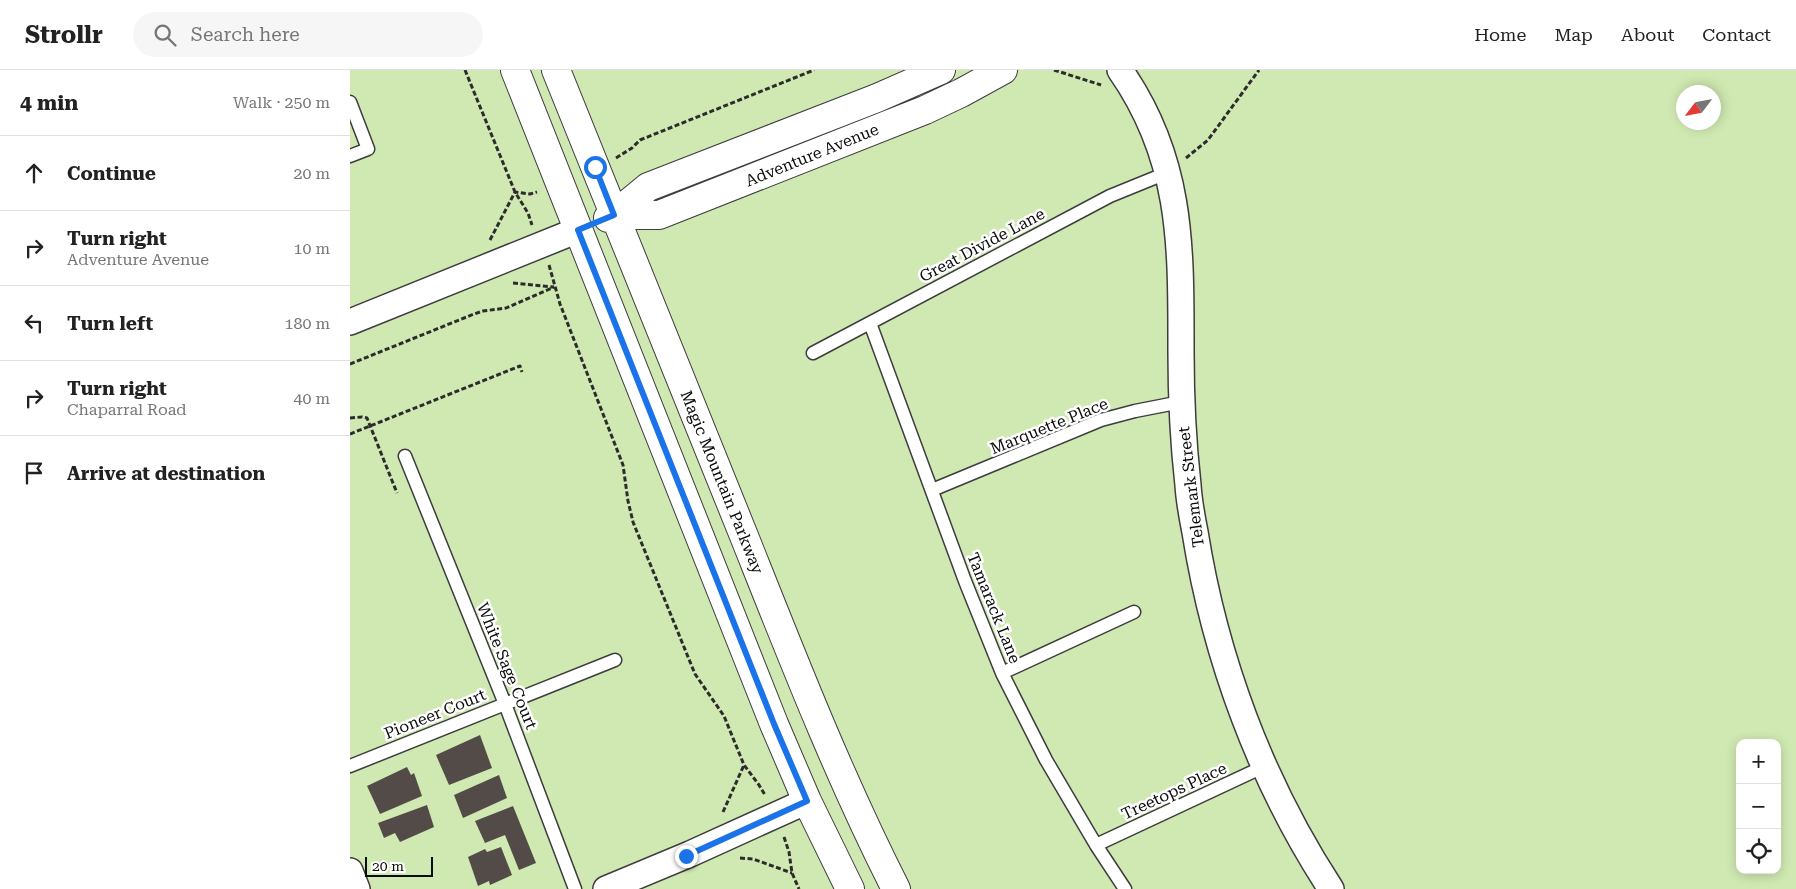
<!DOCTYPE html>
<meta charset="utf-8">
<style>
body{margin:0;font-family:"Roboto Serif",serif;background:#f6f6f6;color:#222}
.controls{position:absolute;right:15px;bottom:15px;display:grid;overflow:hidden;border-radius:10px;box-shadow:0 2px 12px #0003}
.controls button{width:45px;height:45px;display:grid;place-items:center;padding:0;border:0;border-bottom:1px solid #e0e0e0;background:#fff;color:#222;font:25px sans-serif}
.compass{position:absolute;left:1326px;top:15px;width:45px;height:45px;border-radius:50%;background:#fff;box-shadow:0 2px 12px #0003;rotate:238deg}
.scale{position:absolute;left:15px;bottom:12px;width:68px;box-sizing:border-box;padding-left:5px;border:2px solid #0a0a0a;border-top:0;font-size:14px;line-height:18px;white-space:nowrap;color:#0a0a0a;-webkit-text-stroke:4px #fff;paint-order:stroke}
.stop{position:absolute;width:15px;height:15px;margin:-11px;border:4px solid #1a73e8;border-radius:50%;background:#fff}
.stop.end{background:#1a73e8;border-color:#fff;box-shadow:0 1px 5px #0008}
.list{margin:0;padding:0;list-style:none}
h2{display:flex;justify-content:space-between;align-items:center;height:65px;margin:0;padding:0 20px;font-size:21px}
h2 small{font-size:16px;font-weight:400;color:#767676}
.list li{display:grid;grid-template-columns:32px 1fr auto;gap:15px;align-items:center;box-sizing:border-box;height:75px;padding:0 20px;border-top:1px solid #e0e0e0}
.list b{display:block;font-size:19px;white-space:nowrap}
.list p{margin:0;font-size:16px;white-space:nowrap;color:#767676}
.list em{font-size:16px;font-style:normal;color:#767676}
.icon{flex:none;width:28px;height:28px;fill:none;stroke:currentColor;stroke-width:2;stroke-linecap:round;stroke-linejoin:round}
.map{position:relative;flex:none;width:1446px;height:819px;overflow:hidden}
header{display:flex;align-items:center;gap:30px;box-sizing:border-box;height:70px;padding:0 25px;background:#fff;border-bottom:1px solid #e0e0e0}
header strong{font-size:24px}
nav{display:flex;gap:28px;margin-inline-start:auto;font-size:18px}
.search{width:350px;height:45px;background:#f6f6f6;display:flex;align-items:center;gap:12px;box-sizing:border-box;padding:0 18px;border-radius:28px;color:#767676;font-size:19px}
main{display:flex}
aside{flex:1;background:#fff}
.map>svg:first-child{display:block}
.green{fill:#d0e9b2;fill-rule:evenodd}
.building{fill:#534b47}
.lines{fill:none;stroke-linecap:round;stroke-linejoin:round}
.service-casing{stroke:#3d3d3d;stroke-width:15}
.minor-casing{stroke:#3d3d3d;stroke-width:28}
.tertiary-casing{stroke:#3d3d3d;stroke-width:30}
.path{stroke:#2c2c2c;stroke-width:3;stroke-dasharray:5 2.5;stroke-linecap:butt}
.service{stroke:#fff;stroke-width:12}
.minor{stroke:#fff;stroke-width:25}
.tertiary{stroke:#fff;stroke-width:28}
.route{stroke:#1a73e8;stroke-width:6}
.labels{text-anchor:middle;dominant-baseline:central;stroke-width:5;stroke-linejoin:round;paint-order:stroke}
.street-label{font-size:16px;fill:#0a0a0a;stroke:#fff}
</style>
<header>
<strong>Strollr</strong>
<div class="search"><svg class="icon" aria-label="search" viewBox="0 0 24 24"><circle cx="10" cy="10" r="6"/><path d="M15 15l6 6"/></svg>Search here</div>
<nav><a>Home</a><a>Map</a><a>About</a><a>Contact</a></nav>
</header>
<main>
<aside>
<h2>4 min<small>Walk · 250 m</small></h2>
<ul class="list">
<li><svg class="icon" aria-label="ahead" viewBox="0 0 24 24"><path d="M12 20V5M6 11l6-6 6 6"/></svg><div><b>Continue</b></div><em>20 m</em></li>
<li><svg class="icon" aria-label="right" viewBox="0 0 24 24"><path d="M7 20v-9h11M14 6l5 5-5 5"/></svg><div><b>Turn right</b><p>Adventure Avenue</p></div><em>10 m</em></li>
<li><svg class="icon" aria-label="left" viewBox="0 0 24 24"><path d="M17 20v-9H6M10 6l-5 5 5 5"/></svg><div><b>Turn left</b></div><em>180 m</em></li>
<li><svg class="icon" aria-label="right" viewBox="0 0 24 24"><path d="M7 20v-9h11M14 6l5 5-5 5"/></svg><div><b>Turn right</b><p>Chaparral Road</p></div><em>40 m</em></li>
<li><svg class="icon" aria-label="arrive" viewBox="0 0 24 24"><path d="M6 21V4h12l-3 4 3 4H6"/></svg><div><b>Arrive at destination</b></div></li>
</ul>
</aside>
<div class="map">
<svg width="1446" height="819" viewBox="0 0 1446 819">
<rect width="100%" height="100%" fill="#fff9e7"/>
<path class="green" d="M 0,0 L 1446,0 L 1446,819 L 0,819 ZM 1334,22 L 1364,22 L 1364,52 L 1334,52 ZM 1390,673 L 1427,673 L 1427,800 L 1390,800 Z"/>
<path class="building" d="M 130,665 L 142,698 L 99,715 L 86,685 Z
M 57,697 L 61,705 L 64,703 L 72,726 L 30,744 L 17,716 Z
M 149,705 L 157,728 L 113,748 L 104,725 Z
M 77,735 L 84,757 L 50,772 L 45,763 L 34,768 L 28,753 Z
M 163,736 L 186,793 L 169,800 L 155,765 L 135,773 L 125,751 Z
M 151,777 L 162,805 L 140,815 L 139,811 L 128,816 L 118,787 L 135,779 L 137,782 Z"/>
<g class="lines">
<defs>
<path id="service" d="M 0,32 L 18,79 L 0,86
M 520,253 L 615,511 L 652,603 L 696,690 L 746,775 L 775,819
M 463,283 L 760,126 L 819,102
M 55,386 L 155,634 L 225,819
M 582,420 L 751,350 L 785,341 L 831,332
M 652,603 L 784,542
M 0,696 L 265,590
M 746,775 L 915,696"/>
<path id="minor" d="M 770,0 C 833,90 831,177 831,282 C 831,326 833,371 838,415 C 839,431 842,447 845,462 C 865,588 911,712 981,819
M 0,252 L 228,160
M 0,801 L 7,819
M 256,819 L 340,784 L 457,731"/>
<path id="tertiary" d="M 165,0 L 424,654 L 457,731 L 500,819
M 206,0 C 269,158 332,315 396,471 C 443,589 489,707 546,819
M 264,145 L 309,145 L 575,40 L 611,23 L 653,0
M 258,148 L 264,145 L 298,117 L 527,28 L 591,0"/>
</defs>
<use href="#service" class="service-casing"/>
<use href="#minor" class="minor-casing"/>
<use href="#tertiary" class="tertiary-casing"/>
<path class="path" d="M 115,0 L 165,122 L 178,143 L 182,155
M 704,0 L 751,15
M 266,88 L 282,78 L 290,70 L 464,0
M 836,88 L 858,70 L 909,0
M 140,170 L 165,122 L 180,124 L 187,122
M 199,195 L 210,234 L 273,395 L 278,431 L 283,452 L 345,604 L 374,646 L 394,695 L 409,715 L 415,725
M 163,213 L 204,217
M 0,294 L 124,244 L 133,241 L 156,238 L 204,217
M 0,348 L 12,347 L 17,348 L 47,423
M 0,364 L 170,296 L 172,302
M 373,742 L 394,695
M 434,767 L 439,782 L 442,803 L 449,819
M 390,788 L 403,789 L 442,803"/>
<use href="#service" class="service"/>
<use href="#minor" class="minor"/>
<use href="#tertiary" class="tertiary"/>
</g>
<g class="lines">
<path class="route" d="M 245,97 L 264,145 L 228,160 L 424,654 L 457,731 L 336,786"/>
</g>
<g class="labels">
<g class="street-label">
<text transform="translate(462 85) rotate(-22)">Adventure Avenue</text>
<text transform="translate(632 175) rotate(-28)">Great Divide Lane</text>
<text transform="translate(699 356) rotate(-22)">Marquette Place</text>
<text transform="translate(372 412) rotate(68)">Magic Mountain Parkway</text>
<text transform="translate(841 417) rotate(-97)">Telemark Street</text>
<text transform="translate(644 538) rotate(68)">Tamarack Lane</text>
<text transform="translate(157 596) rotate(68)">White Sage Court</text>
<text transform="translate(85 644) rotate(-22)">Pioneer Court</text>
<text transform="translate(824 721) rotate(-25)">Treetops Place</text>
</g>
</g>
</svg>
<div class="controls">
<button>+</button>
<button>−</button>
<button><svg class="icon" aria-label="locate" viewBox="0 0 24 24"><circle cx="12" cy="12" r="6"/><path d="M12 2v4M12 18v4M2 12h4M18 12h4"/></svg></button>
</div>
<svg class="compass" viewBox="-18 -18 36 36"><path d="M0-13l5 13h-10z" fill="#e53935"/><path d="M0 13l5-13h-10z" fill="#767676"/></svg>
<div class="scale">20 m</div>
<div class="stop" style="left:245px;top:97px"></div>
<div class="stop end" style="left:336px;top:786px"></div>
</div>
</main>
